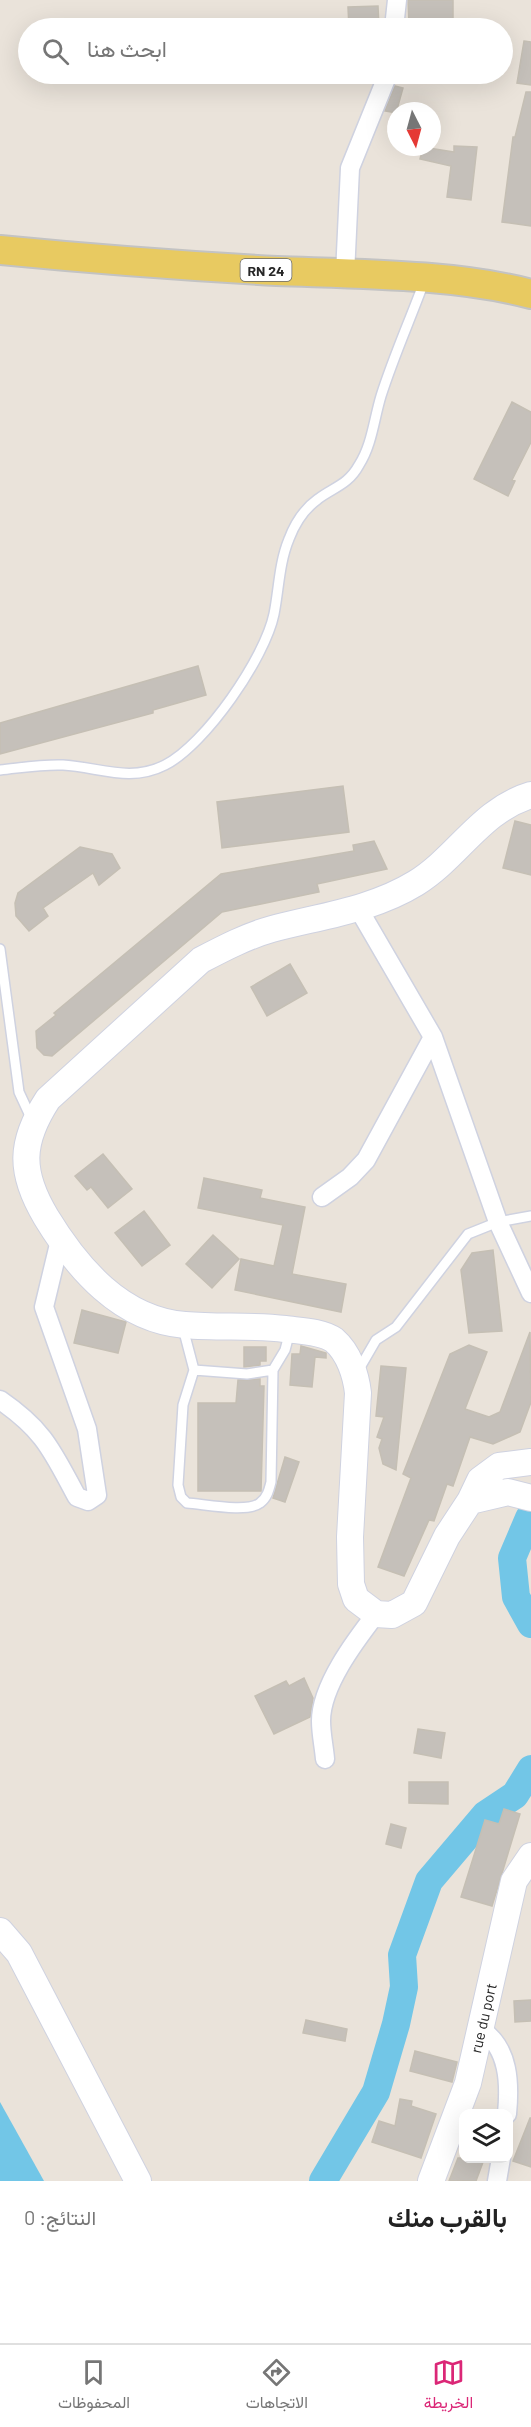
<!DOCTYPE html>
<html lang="ar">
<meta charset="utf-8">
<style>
body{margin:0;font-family:Barlow,Vazirmatn,sans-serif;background:#f6f6f6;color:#222;direction:rtl}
.controls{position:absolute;right:18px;bottom:18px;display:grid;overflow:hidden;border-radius:12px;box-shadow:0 6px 24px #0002}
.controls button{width:54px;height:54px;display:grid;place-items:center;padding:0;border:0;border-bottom:2px solid #e0e0e0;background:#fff;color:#222;font:30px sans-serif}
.compass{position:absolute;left:387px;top:102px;width:54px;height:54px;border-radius:50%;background:#fff;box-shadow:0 6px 24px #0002;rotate:174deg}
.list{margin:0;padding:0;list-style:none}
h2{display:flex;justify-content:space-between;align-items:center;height:78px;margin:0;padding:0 24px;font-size:26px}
h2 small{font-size:20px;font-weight:400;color:#767676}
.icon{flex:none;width:33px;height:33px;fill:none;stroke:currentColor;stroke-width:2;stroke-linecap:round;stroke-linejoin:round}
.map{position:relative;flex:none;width:531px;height:2181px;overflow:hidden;direction:ltr}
.search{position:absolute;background:#fff;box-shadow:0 6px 24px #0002;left:18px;right:18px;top:18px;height:66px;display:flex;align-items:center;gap:15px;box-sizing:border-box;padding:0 21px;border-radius:33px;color:#767676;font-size:22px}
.sheet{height:162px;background:#fff}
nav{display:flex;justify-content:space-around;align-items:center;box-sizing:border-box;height:84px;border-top:2px solid #e0e0e0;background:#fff;font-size:16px;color:#767676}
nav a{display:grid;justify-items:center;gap:3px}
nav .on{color:#db2777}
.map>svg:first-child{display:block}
.water{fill:#72c6e7}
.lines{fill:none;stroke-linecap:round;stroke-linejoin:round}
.river{stroke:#72c6e7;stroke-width:28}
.building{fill:#c5c0ba;stroke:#c5bfb4;stroke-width:1.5}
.lane-casing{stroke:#cfd2e0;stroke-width:12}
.street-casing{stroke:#cfd2e0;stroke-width:21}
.secondary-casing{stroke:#cfd2e0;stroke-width:28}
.primary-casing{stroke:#c3c3c3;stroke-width:32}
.lane{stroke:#fff;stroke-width:9}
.street{stroke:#fff;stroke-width:18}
.secondary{stroke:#fff;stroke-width:26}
.primary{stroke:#e8ca61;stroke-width:28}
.labels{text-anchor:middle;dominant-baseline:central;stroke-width:6;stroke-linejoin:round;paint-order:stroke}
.shield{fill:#fff;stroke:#686868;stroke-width:1.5}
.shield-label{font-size:14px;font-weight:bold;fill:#282828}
.street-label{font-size:15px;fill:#282828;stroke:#fff}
</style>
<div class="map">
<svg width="531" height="2181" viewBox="0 0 531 2181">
<rect width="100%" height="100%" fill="#eae3da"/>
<path class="water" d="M 0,2102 L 44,2181 L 0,2181 Z"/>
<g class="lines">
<path class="river" d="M 529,1518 L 512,1558 L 516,1597 L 531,1624
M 323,2181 L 376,2092 L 396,2024 L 404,1987 L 402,1955 L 429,1881 L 485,1815 L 515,1795 L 531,1769"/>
</g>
<path class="building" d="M 408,0 L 453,0 L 453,23 L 409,24 Z
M 378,6 L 379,28 L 349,28 L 348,7 Z
M 524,41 L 531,42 L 531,85 L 517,83 Z
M 395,86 L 403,88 L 396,113 L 385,111 Z
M 526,92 L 531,92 L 531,226 L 502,222 L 513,137 L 515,137 Z
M 454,146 L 477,147 L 471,200 L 447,197 L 451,166 L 420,159 L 423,147 L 454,152 Z
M 512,402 L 531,412 L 531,442 L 512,480 L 515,481 L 508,496 L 474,479 Z
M 198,666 L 206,695 L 153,710 L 153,713 L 0,754 L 0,723 Z
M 343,786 L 349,832 L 222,848 L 217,802 Z
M 515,821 L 531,825 L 531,875 L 503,868 Z
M 374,841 L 387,869 L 317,884 L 319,892 L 222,912 L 52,1056 L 44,1055 L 37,1048 L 36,1031 L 56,1015 L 54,1013 L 221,874 L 354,851 L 353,845 Z
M 80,847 L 112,854 L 120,868 L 99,885 L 93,873 L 43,908 L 48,916 L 29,931 L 16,916 L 15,903 L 18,893 Z
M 290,964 L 307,993 L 267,1016 L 251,987 Z
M 103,1154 L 132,1189 L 108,1208 L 91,1187 L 87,1190 L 75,1176 Z
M 204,1178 L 262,1190 L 260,1198 L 305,1207 L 292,1274 L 346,1284 L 341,1312 L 235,1290 L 241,1259 L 274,1266 L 283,1225 L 198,1208 Z
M 144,1211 L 170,1245 L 142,1266 L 115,1233 Z
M 213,1235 L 239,1259 L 212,1288 L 186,1264 Z
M 493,1250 L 502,1331 L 469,1333 L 461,1270 L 472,1253 Z
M 82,1310 L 126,1322 L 118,1353 L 74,1343 Z
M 530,1332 L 531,1402 L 520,1432 L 493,1444 L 470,1437 L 453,1486 L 447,1484 L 434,1521 L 429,1520 L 404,1576 L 378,1567 L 411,1478 L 403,1474 L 450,1354 L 469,1345 L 487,1352 L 465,1409 L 489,1417 L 500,1412 Z
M 301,1346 L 326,1353 L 326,1358 L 315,1357 L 312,1387 L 290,1385 L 292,1354 L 300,1354 Z
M 244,1347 L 266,1347 L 266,1361 L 260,1361 L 260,1365 L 244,1367 Z
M 381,1366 L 406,1368 L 396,1470 L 383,1464 L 379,1448 L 382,1439 L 377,1437 L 384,1417 L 376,1416 Z
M 260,1379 L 260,1386 L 264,1386 L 261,1491 L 198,1491 L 198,1403 L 236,1403 L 238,1380 Z
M 285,1457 L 299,1462 L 285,1502 L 273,1498 Z
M 304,1678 L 313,1698 L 310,1717 L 274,1734 L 255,1696 L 286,1681 L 289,1686 Z
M 418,1729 L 445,1733 L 441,1758 L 414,1753 Z
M 409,1782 L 448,1782 L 448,1804 L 409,1803 Z
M 504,1809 L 520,1814 L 492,1906 L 461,1897 L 485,1820 L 499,1824 Z
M 391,1824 L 406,1828 L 401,1848 L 386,1844 Z
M 531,2000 L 531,2021 L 515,2022 L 514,2001 Z
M 306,2020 L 347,2029 L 345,2041 L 303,2033 Z
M 415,2051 L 457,2062 L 452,2082 L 410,2071 Z
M 400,2099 L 412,2101 L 411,2106 L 436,2114 L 421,2158 L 372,2142 L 379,2121 L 395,2126 Z
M 530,2118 L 531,2118 L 531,2167 L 513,2161 Z
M 458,2158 L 475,2158 L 483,2162 L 476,2181 L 449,2181 Z"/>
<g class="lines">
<defs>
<path id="lane" d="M 0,770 C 20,768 43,764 63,765 C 99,767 130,783 165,765 C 205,745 265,658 274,614 C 279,589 279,563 289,539 C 295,523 304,509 318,499 C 334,487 348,485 359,465 C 372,445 374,419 381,396 C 393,358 410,320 424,282
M 0,949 L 19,1092 L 32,1120
M 183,1328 L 194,1370 L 247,1374 L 273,1370 L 285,1350 L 290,1331
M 194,1370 L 183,1405 L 178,1485 L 181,1497 L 187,1503 C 204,1504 247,1513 260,1503 C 267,1498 269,1490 271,1482 L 273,1370
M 358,1371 L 376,1340 L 396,1327 L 468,1234 L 498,1222 L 531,1216"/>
<path id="street" d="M 394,28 L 397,0
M 345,274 L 350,168 L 388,74
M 358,908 L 433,1037 L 498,1222 L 531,1293
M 322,1197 L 350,1177 L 366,1160 L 433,1037
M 0,1400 C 45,1431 52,1451 77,1497 L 88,1501 L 97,1495 L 87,1429 L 44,1307 L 60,1240
M 325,1759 C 324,1747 321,1734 321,1721 C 321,1686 355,1641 376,1614
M 482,2030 C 509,2049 510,2083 507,2114
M 497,2181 L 501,2158"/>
<path id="secondary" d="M 531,795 C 481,810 458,857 416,883 C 372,910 321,916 272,929 C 247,936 224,948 201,960 L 48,1099 C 20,1142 19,1172 46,1217 C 77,1268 121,1320 185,1325 C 218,1328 252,1325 285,1329 C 300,1331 321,1331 334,1340 C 349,1353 356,1375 358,1393 L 350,1537 L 351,1584 L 356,1599 L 376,1614 L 392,1615 L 414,1603 L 447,1536 L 470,1501 L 480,1480 L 499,1466 L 531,1462
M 470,1501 L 508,1492 L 531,1498
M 0,1931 L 19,1953 L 138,2181
M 431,2181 L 468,2083 L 514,1881 L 531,1856"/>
<path id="primary" d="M 0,250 C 92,259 185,266 277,271 C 356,274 456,274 531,294"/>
</defs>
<use href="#lane" class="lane-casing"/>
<use href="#street" class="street-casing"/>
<use href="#secondary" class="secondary-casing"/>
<use href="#primary" class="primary-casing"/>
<use href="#lane" class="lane"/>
<use href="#street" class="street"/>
<use href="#secondary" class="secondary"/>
<use href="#primary" class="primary"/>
</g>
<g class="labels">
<rect class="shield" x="240.5" y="259" width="51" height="22" rx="4.5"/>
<g class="shield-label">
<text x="266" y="270">RN 24</text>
</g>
<g class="street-label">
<text transform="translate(483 2018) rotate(-77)">rue du port</text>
</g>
</g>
</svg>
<div class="controls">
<button><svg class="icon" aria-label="layers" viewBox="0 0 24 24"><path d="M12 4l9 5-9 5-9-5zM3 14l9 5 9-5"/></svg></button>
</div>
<svg class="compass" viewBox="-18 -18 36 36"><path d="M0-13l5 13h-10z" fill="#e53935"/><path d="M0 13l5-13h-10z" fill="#767676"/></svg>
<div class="search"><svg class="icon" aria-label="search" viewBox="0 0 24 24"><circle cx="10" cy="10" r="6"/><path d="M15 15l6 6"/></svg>ابحث هنا</div>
</div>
<section class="sheet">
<h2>بالقرب منك<small>النتائج: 0</small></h2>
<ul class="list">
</ul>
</section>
<nav>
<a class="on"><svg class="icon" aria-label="map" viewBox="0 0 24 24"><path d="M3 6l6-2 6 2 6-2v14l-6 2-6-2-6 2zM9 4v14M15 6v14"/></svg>الخريطة</a>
<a><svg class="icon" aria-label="directions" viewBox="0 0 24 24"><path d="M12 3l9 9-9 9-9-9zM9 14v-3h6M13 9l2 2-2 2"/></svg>الاتجاهات</a>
<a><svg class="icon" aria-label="saved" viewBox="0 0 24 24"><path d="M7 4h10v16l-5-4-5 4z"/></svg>المحفوظات</a>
</nav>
